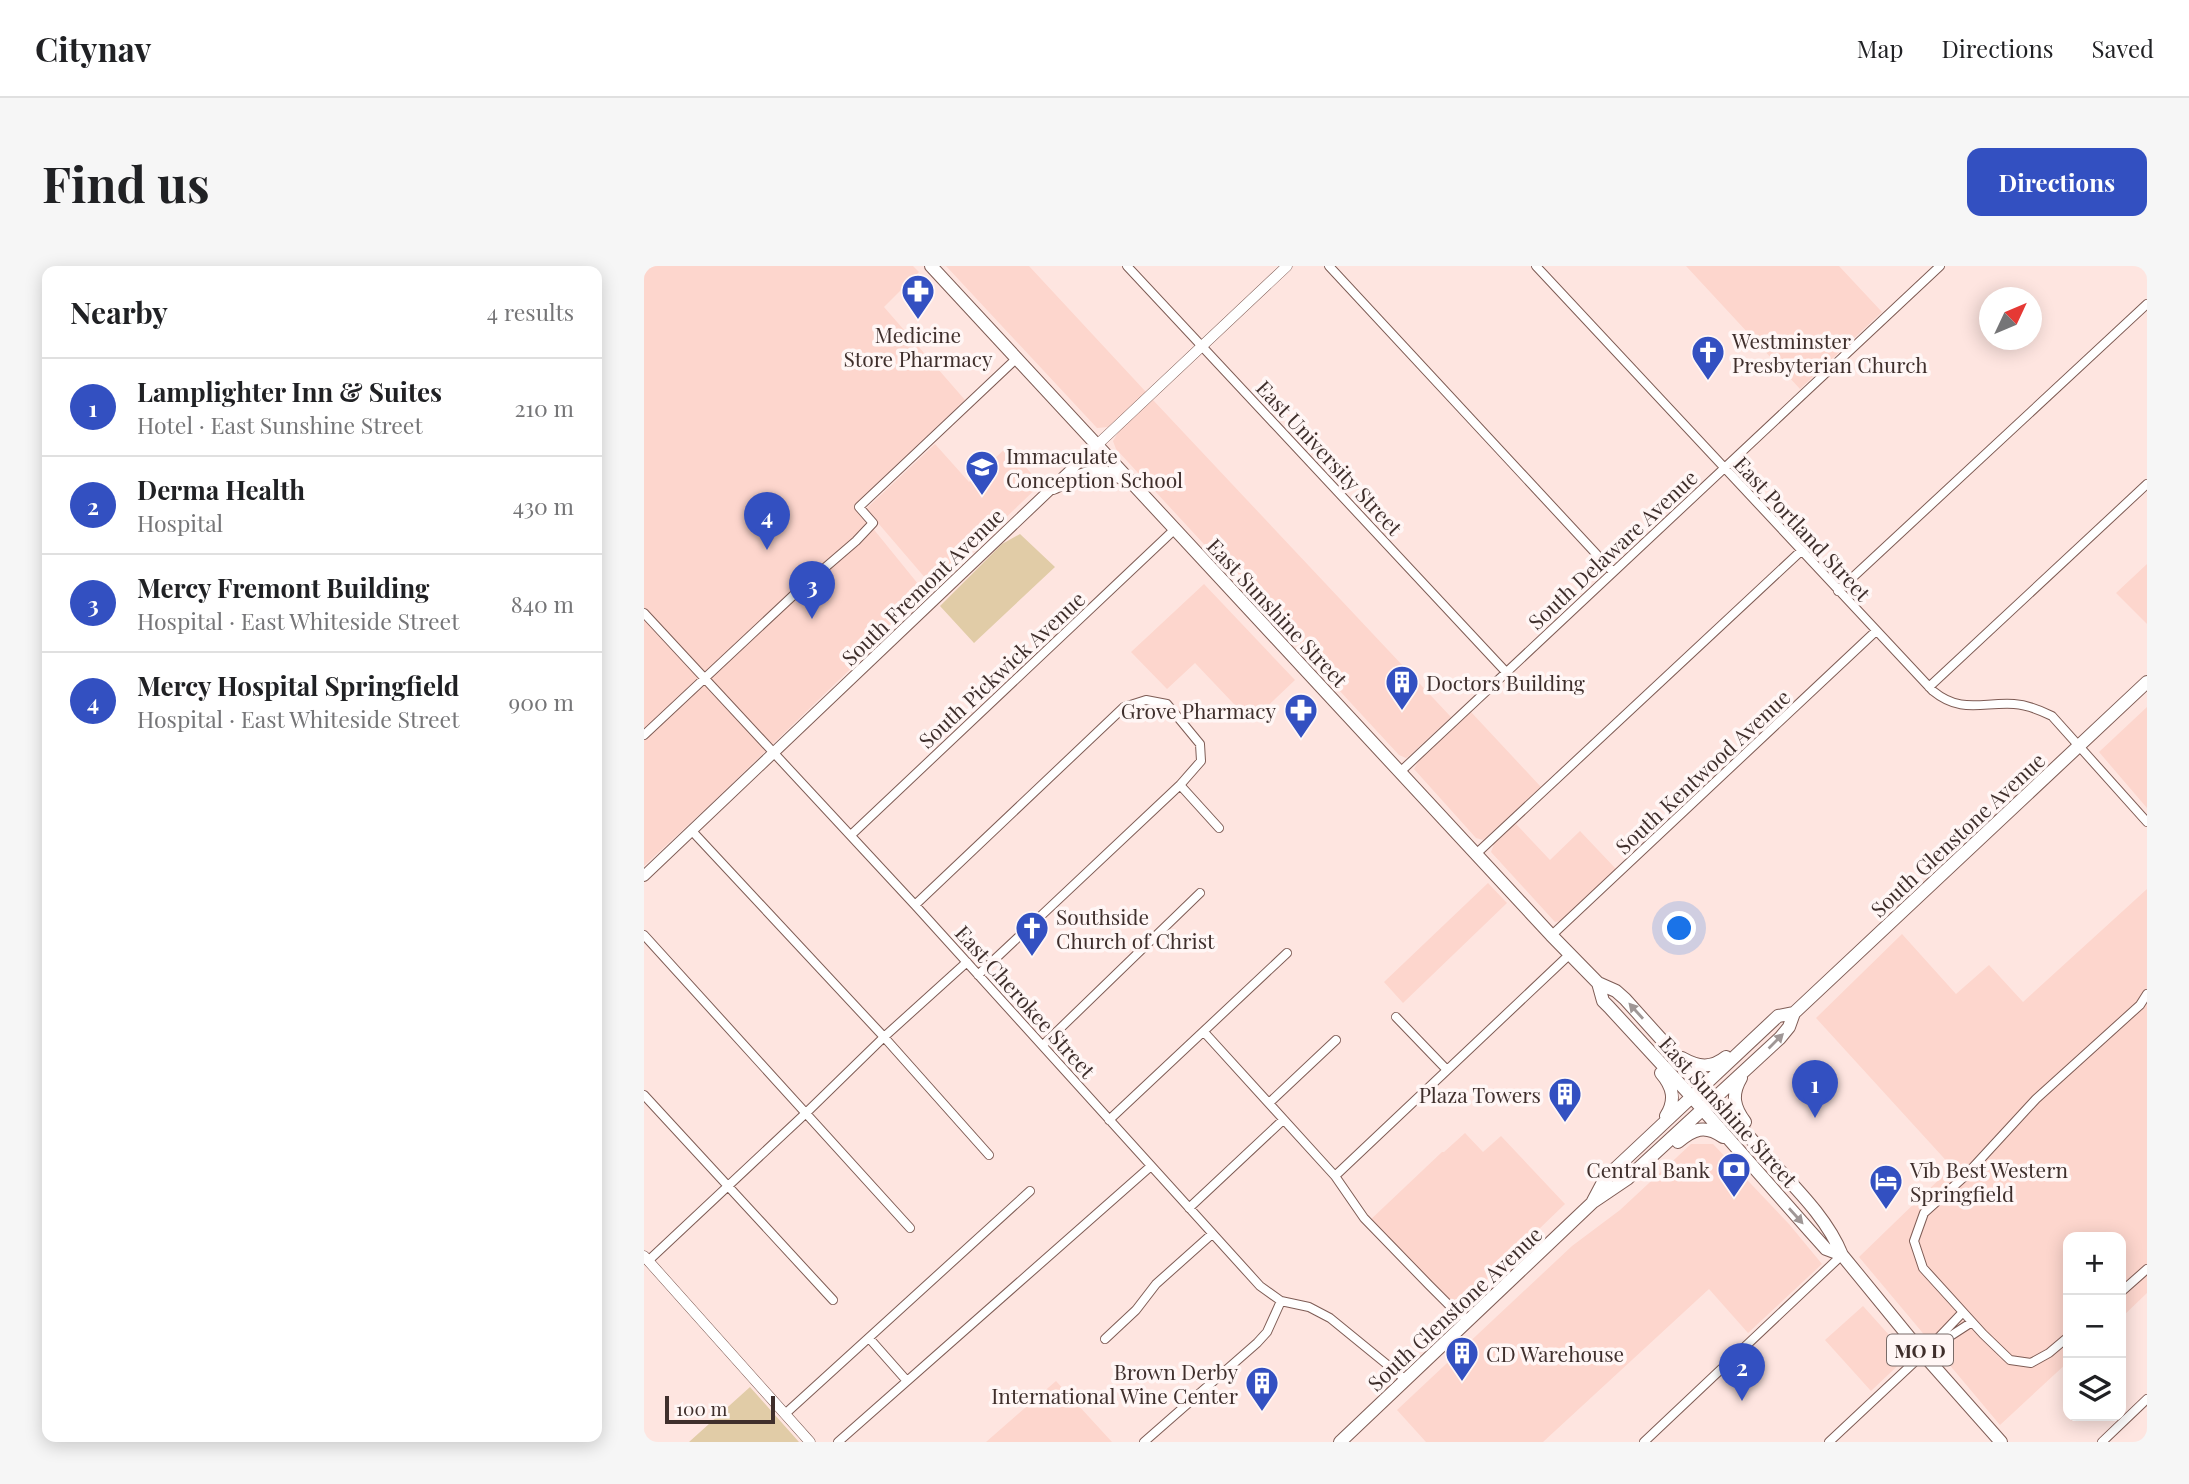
<!DOCTYPE html>
<meta charset="utf-8">
<style>
body{margin:0;font-family:"Playfair Display",serif;background:#f6f6f6;color:#202124}
.controls{position:absolute;right:21px;bottom:21px;display:grid;overflow:hidden;border-radius:14px;box-shadow:0 4px 18px #0003}
.controls button{width:63px;height:63px;display:grid;place-items:center;padding:0;border:0;border-bottom:2px solid #e0e0e0;background:#fff;color:#202124;font:35px sans-serif}
.compass{position:absolute;left:1335px;top:21px;width:63px;height:63px;border-radius:50%;background:#fff;box-shadow:0 4px 18px #0003;rotate:46deg}
.scale{position:absolute;left:21px;bottom:18px;width:110px;box-sizing:border-box;padding-left:7px;border:4px solid #3f2f2c;border-top:0;font-size:19px;line-height:24px;white-space:nowrap;color:#3f2f2c;-webkit-text-stroke:5px #fff6f5;paint-order:stroke}
.you{position:absolute;left:1036px;top:663px;width:24px;height:24px;margin:-18px;border:5px solid #fff;border-radius:50%;background:#1a73e8;box-shadow:0 0 0 10px #1a73e833}
.badge{display:grid;place-items:center;width:46px;height:46px;border-radius:50%;background:#3350c1;color:#fff;font-size:23px;font-weight:700}
.pin{position:absolute;translate:-50% -58px;filter:drop-shadow(0 2px 4px #0008)}
.pin::after{content:'';position:absolute;top:37px;width:24px;height:21px;background:inherit;clip-path:polygon(0 0,100% 0,50% 100%)}
.list{margin:0;padding:0;list-style:none}
h2{display:flex;justify-content:space-between;align-items:center;height:91px;margin:0;padding:0 28px;font-size:30px}
h2 small{font-size:23px;font-weight:400;color:#757577}
.list li{display:grid;grid-template-columns:46px 1fr auto;gap:21px;align-items:center;box-sizing:border-box;height:98px;padding:0 28px;border-top:2px solid #e0e0e0}
.list b{display:block;font-size:26px;white-space:nowrap}
.list p{margin:0;font-size:23px;white-space:nowrap;color:#757577}
.list em{font-size:23px;font-style:normal;color:#757577}
.icon{flex:none;width:38px;height:38px;fill:none;stroke:currentColor;stroke-width:2;stroke-linecap:round;stroke-linejoin:round}
.map{position:relative;flex:none;width:1503px;height:1176px;overflow:hidden;border-radius:14px}
header{display:flex;align-items:center;gap:42px;box-sizing:border-box;height:98px;padding:0 35px;background:#fff;border-bottom:2px solid #e0e0e0}
header strong{font-size:33px}
nav{display:flex;gap:38px;margin-inline-start:auto;font-size:24px}
.intro{display:flex;align-items:center;justify-content:space-between;box-sizing:border-box;height:168px;padding:0 42px}
h1{margin:0;font-size:49px}
.button{padding:18px 32px;border-radius:14px;background:#3350c1;color:#fff;font-size:24px;font-weight:700}
main{display:flex;gap:42px;padding:0 42px}
aside{flex:1;background:#fff;border-radius:14px;box-shadow:0 4px 18px #0003}
.map>svg:first-child{display:block}
.built{fill:#fdd6cd}
.green{fill:#e1cca7}
.lines{fill:none;stroke-linecap:round;stroke-linejoin:round}
.minor-casing{stroke:#7e5c55;stroke-width:10}
.tertiary-casing{stroke:#7e5c55;stroke-width:11}
.secondary-casing{stroke:#7e5c55;stroke-width:12}
.primary-casing{stroke:#7e5c55;stroke-width:14}
.minor{stroke:#fff;stroke-width:8}
.tertiary{stroke:#fff;stroke-width:10}
.secondary{stroke:#fff;stroke-width:10}
.primary{stroke:#fff;stroke-width:12}
.oneway{fill:#9f9796}
.labels{text-anchor:middle;dominant-baseline:central;stroke-width:7;stroke-linejoin:round;paint-order:stroke}
.shield{fill:#fff6f5;stroke:#796b68;stroke-width:2}
.shield-label{font-size:19px;font-weight:bold;fill:#3f2f2c}
.poi-label{font-size:21px;fill:#3f2f2c;stroke:#fff6f5;text-anchor:start}
.street-label{font-size:21px;fill:#3f2f2c;stroke:#fff6f5}
</style>
<header>
<strong>Citynav</strong>
<nav><a>Map</a><a>Directions</a><a>Saved</a></nav>
</header>
<div class="intro"><h1>Find us</h1><a class="button">Directions</a></div>
<main>
<aside>
<h2>Nearby<small>4 results</small></h2>
<ul class="list">
<li><span class="badge">1</span><div><b>Lamplighter Inn &amp; Suites</b><p>Hotel · East Sunshine Street</p></div><em>210 m</em></li>
<li><span class="badge">2</span><div><b>Derma Health</b><p>Hospital</p></div><em>430 m</em></li>
<li><span class="badge">3</span><div><b>Mercy Fremont Building</b><p>Hospital · East Whiteside Street</p></div><em>840 m</em></li>
<li><span class="badge">4</span><div><b>Mercy Hospital Springfield</b><p>Hospital · East Whiteside Street</p></div><em>900 m</em></li>
</ul>
</aside>
<div class="map">
<svg width="1503" height="1176" viewBox="0 0 1503 1176">
<rect width="100%" height="100%" fill="#fee5e0"/>
<path class="built" d="M 0,0 L 269,0 L 275,6 L 240,41 L 321,134 L 210,239 L 283,329 L 72,533 L 0,600 Z
M 302,0 L 385,0 L 502,126 L 464,161 L 453,162 Z
M 1042,0 L 1195,0 L 1238,46 L 1156,123 Z
M 509,134 L 807,451 L 765,490 L 762,492 L 755,489 L 472,183 L 469,175 L 475,165 Z
M 291,178 L 325,216 L 363,181 L 397,218 L 289,321 L 222,243 Z
M 1503,298 L 1503,358 L 1472,327 Z
M 560,318 L 651,414 L 607,456 L 551,397 L 523,423 L 487,386 Z
M 1503,441 L 1503,542 L 1455,486 Z
M 827,446 L 897,521 L 839,574 L 832,572 L 770,503 L 774,496 Z
M 872,558 L 906,594 L 936,565 L 972,603 L 917,655 L 911,656 L 847,586 L 850,578 Z
M 844,617 L 863,637 L 759,737 L 740,716 Z
M 1503,623 L 1503,1027 L 1477,1052 L 1477,971 L 1424,971 L 1424,1096 L 1356,1159 L 1215,991 L 1308,901 L 1172,752 L 1258,668 L 1312,728 L 1345,699 L 1379,736 Z
M 821,867 L 839,886 L 857,870 L 921,938 L 808,1047 L 800,1040 L 723,957 L 798,886 L 800,886 Z
M 1047,878 L 1069,878 L 1145,958 L 1178,998 L 1104,1067 L 1065,1023 L 899,1176 L 782,1176 L 753,1144 L 928,980 L 976,944 Z
M 1219,1040 L 1264,1090 L 1227,1125 L 1181,1074 Z
M 412,1115 L 468,1176 L 342,1176 Z"/>
<path class="green" d="M 376,268 L 411,301 L 330,377 L 296,340 L 358,278 Z
M 106,1121 L 155,1176 L 45,1176 Z"/>
<g class="lines">
<defs>
<path id="minor" d="M 483,0 L 862,406
M 685,0 L 969,306
M 892,0 L 1289,425 C 1317,448 1338,436 1370,438 C 1384,439 1396,444 1408,450 L 1503,556
M 1194,325 L 1503,38
M 0,347 L 271,639 L 616,1020 L 637,1035 L 665,1041 L 686,1052 L 762,1114
M 1285,421 L 1503,218
M 0,469 L 155,324 L 212,275 L 229,257 L 215,241 L 372,93
M 756,506 L 1296,0
M 536,519 L 575,562
M 48,565 L 240,771 L 345,889
M 207,569 L 531,263
M 832,588 L 1157,285
M 271,639 L 480,441 L 502,434 L 523,438 L 556,478 L 557,495 L 536,519 L 334,709
M 0,669 L 266,962
M 908,669 L 1232,365
M 752,751 L 803,804
M 560,766 L 691,910 L 720,952 L 785,1019 L 810,1044 L 824,1054
M 399,779 L 556,627
M 0,829 L 189,1034
M 625,837 L 692,774
M 465,854 L 643,687
M 691,910 L 926,688
M 545,942 L 639,854
M 4,995 L 162,847 L 240,771 L 323,696
M 1477,1026 L 1503,1003
M 1424,1071 L 1405,1087 L 1387,1097 L 1366,1094 L 1339,1068 L 1279,1002 L 1270,975 L 1280,947 L 1321,910 L 1392,833 L 1496,739 L 1503,728
M 225,1072 L 263,1115
M 461,1073 L 492,1044 L 512,1018 L 568,968
M 1291,1080 L 1328,1056
M 141,1148 L 386,925
M 194,1176 L 507,900
M 500,1176 L 613,1077 L 623,1066 L 637,1035
M 1000,1176 L 1198,989
M 1185,1176 L 1279,1088 L 1319,1046
M 1458,1176 L 1503,1133"/>
<path id="tertiary" d="M 453,179 L 643,0
M 0,990 L 166,1176"/>
<path id="secondary" d="M 0,610 L 453,179"/>
<path id="primary" d="M 287,0 L 907,669 L 954,717 L 972,725 L 981,733 C 1026,783 1072,834 1117,884 C 1145,916 1182,949 1198,989 L 1279,1088 L 1357,1176
M 409,222 C 437,209 450,198 480,213
M 954,717 L 959,735 L 965,741 L 1047,830 L 1165,964 L 1182,983 L 1198,989
M 1038,792 C 1054,801 1067,803 1082,791
M 1017,807 C 1029,821 1032,834 1022,850
M 1097,812 C 1087,829 1090,841 1101,856
M 1034,876 C 1049,863 1061,858 1079,871
M 949,935 L 958,918 L 973,901 L 1134,750 L 1150,747
M 696,1176 L 949,936 L 983,913 L 1136,772 L 1145,761 L 1150,747 L 1503,416"/>
</defs>
<use href="#minor" class="minor-casing"/>
<use href="#tertiary" class="tertiary-casing"/>
<use href="#secondary" class="secondary-casing"/>
<use href="#primary" class="primary-casing"/>
<use href="#minor" class="minor"/>
<use href="#tertiary" class="tertiary"/>
<use href="#secondary" class="secondary"/>
<use href="#primary" class="primary"/>
</g>
<defs><path id="oneway-solid" d="M-6-.8H1V-3.2L6.5 0L1 3.2V.8H-6Z" transform="scale(1.75)"/></defs>
<g class="oneway">
<use href="#oneway-solid" transform="translate(992 745) rotate(-132)"/>
<use href="#oneway-solid" transform="translate(1132 775) rotate(-45)"/>
<use href="#oneway-solid" transform="translate(1152 950) rotate(48)"/>
</g>
<defs>
<symbol id="pharmacy-pin" viewBox="-11 -11 22 30"><path d="M0 17L-7.5 6A9.5 9.5 0 1 1 7.5 6Z" fill="#3350c1" stroke="#fff6f5"/><path d="M-2-6h4v4h4v4h-4v4h-4v-4h-4v-4h4Z" fill="#fff"/></symbol>
<symbol id="church-pin" viewBox="-11 -11 22 30"><path d="M0 17L-7.5 6A9.5 9.5 0 1 1 7.5 6Z" fill="#3350c1" stroke="#fff6f5"/><path d="M-1.2-6h2.4v3.5h3.3v2.4h-3.3V6h-2.4V-.1h-3.3v-2.4h3.3Z" fill="#fff"/></symbol>
<symbol id="school-pin" viewBox="-11 -11 22 30"><path d="M0 17L-7.5 6A9.5 9.5 0 1 1 7.5 6Z" fill="#3350c1" stroke="#fff6f5"/><path d="M0-5L7-2L0 1L-7-2ZM-4 1L0 2.5L4 1V4Q0 6-4 4Z" fill="#fff"/></symbol>
<symbol id="building-pin" viewBox="-11 -11 22 30"><path d="M0 17L-7.5 6A9.5 9.5 0 1 1 7.5 6Z" fill="#3350c1" stroke="#fff6f5"/><path d="M-4-6H4V6H1V3H-1V6H-4ZM-2.5-4.3h1.7v1.8h-1.7ZM.8-4.3h1.7v1.8H.8ZM-2.5-1h1.7V.8h-1.7ZM.8-1h1.7V.8H.8Z" fill="#fff"/></symbol>
<symbol id="bank-pin" viewBox="-11 -11 22 30"><path d="M0 17L-7.5 6A9.5 9.5 0 1 1 7.5 6Z" fill="#3350c1" stroke="#fff6f5"/><path d="M-6-4H6V4H-6ZM0-2.3a2.3 2.3 0 1 0 0 4.6a2.3 2.3 0 1 0 0-4.6Z" fill="#fff"/></symbol>
<symbol id="hotel-pin" viewBox="-11 -11 22 30"><path d="M0 17L-7.5 6A9.5 9.5 0 1 1 7.5 6Z" fill="#3350c1" stroke="#fff6f5"/><path d="M-6-4.5h1.5V1H6V5H4.5V3h-9V5H-6ZM-4 0a1.8 1.8 0 1 1 3.6 0ZM.5 0V-2.5h3Q6-2.5 6 0Z" fill="#fff"/></symbol>
</defs>
<g fill-rule="evenodd">
<use href="#pharmacy-pin" x="255" y="6" width="38" height="52"/>
<use href="#church-pin" x="1045" y="67" width="38" height="52"/>
<use href="#school-pin" x="319" y="182" width="38" height="52"/>
<use href="#building-pin" x="739" y="397" width="38" height="52"/>
<use href="#pharmacy-pin" x="638" y="425" width="38" height="52"/>
<use href="#church-pin" x="369" y="643" width="38" height="52"/>
<use href="#building-pin" x="902" y="809" width="38" height="52"/>
<use href="#bank-pin" x="1071" y="884" width="38" height="52"/>
<use href="#hotel-pin" x="1223" y="896" width="38" height="52"/>
<use href="#building-pin" x="799" y="1068" width="38" height="52"/>
<use href="#building-pin" x="599" y="1098" width="38" height="52"/>
</g>
<g class="labels">
<rect class="shield" x="1243" y="1068.5" width="66" height="31" rx="5"/>
<g class="shield-label">
<text x="1276" y="1084">MO D</text>
</g>
<g class="poi-label">
<text x="274" y="68" text-anchor="middle">Medicine<tspan x="274" dy="24">Store Pharmacy</tspan></text>
<text x="1088" y="74">Westminster<tspan x="1088" dy="24">Presbyterian Church</tspan></text>
<text x="362" y="189">Immaculate<tspan x="362" dy="24">Conception School</tspan></text>
<text x="782" y="416">Doctors Building</text>
<text x="632" y="444" text-anchor="end">Grove Pharmacy</text>
<text x="412" y="650">Southside<tspan x="412" dy="24">Church of Christ</tspan></text>
<text x="897" y="828" text-anchor="end">Plaza Towers</text>
<text x="1066" y="903" text-anchor="end">Central Bank</text>
<text x="1266" y="903">Vīb Best Western<tspan x="1266" dy="24">Springfield</tspan></text>
<text x="842" y="1087">CD Warehouse</text>
<text x="594" y="1105" text-anchor="end">Brown Derby<tspan x="594" dy="24">International Wine Center</tspan></text>
</g>
<g class="street-label">
<text transform="translate(686 191) rotate(47)">East University Street</text>
<text transform="translate(1159 262) rotate(47)">East Portland Street</text>
<text transform="translate(968 283) rotate(-43)">South Delaware Avenue</text>
<text transform="translate(278 320) rotate(-44)">South Fremont Avenue</text>
<text transform="translate(634 346) rotate(47)">East Sunshine Street</text>
<text transform="translate(357 403) rotate(-43)">South Pickwick Avenue</text>
<text transform="translate(1058 505) rotate(-43)">South Kentwood Avenue</text>
<text transform="translate(1313 568) rotate(-43)">South Glenstone Avenue</text>
<text transform="translate(382 735) rotate(48)">East Cherokee Street</text>
<text transform="translate(1085 845) rotate(48)">East Sunshine Street</text>
<text transform="translate(810 1042) rotate(-43)">South Glenstone Avenue</text>
</g>
</g>
</svg>
<div class="controls">
<button>+</button>
<button>−</button>
<button><svg class="icon" aria-label="layers" viewBox="0 0 24 24"><path d="M12 4l9 5-9 5-9-5zM3 14l9 5 9-5"/></svg></button>
</div>
<svg class="compass" viewBox="-18 -18 36 36"><path d="M0-13l5 13h-10z" fill="#e53935"/><path d="M0 13l5-13h-10z" fill="#757577"/></svg>
<div class="scale">100 m</div>
<div class="you"></div>
<div class="pin badge" style="left:1171px;top:852px">1</div>
<div class="pin badge" style="left:1098px;top:1135px">2</div>
<div class="pin badge" style="left:168px;top:353px">3</div>
<div class="pin badge" style="left:123px;top:284px">4</div>
</div>
</main>
